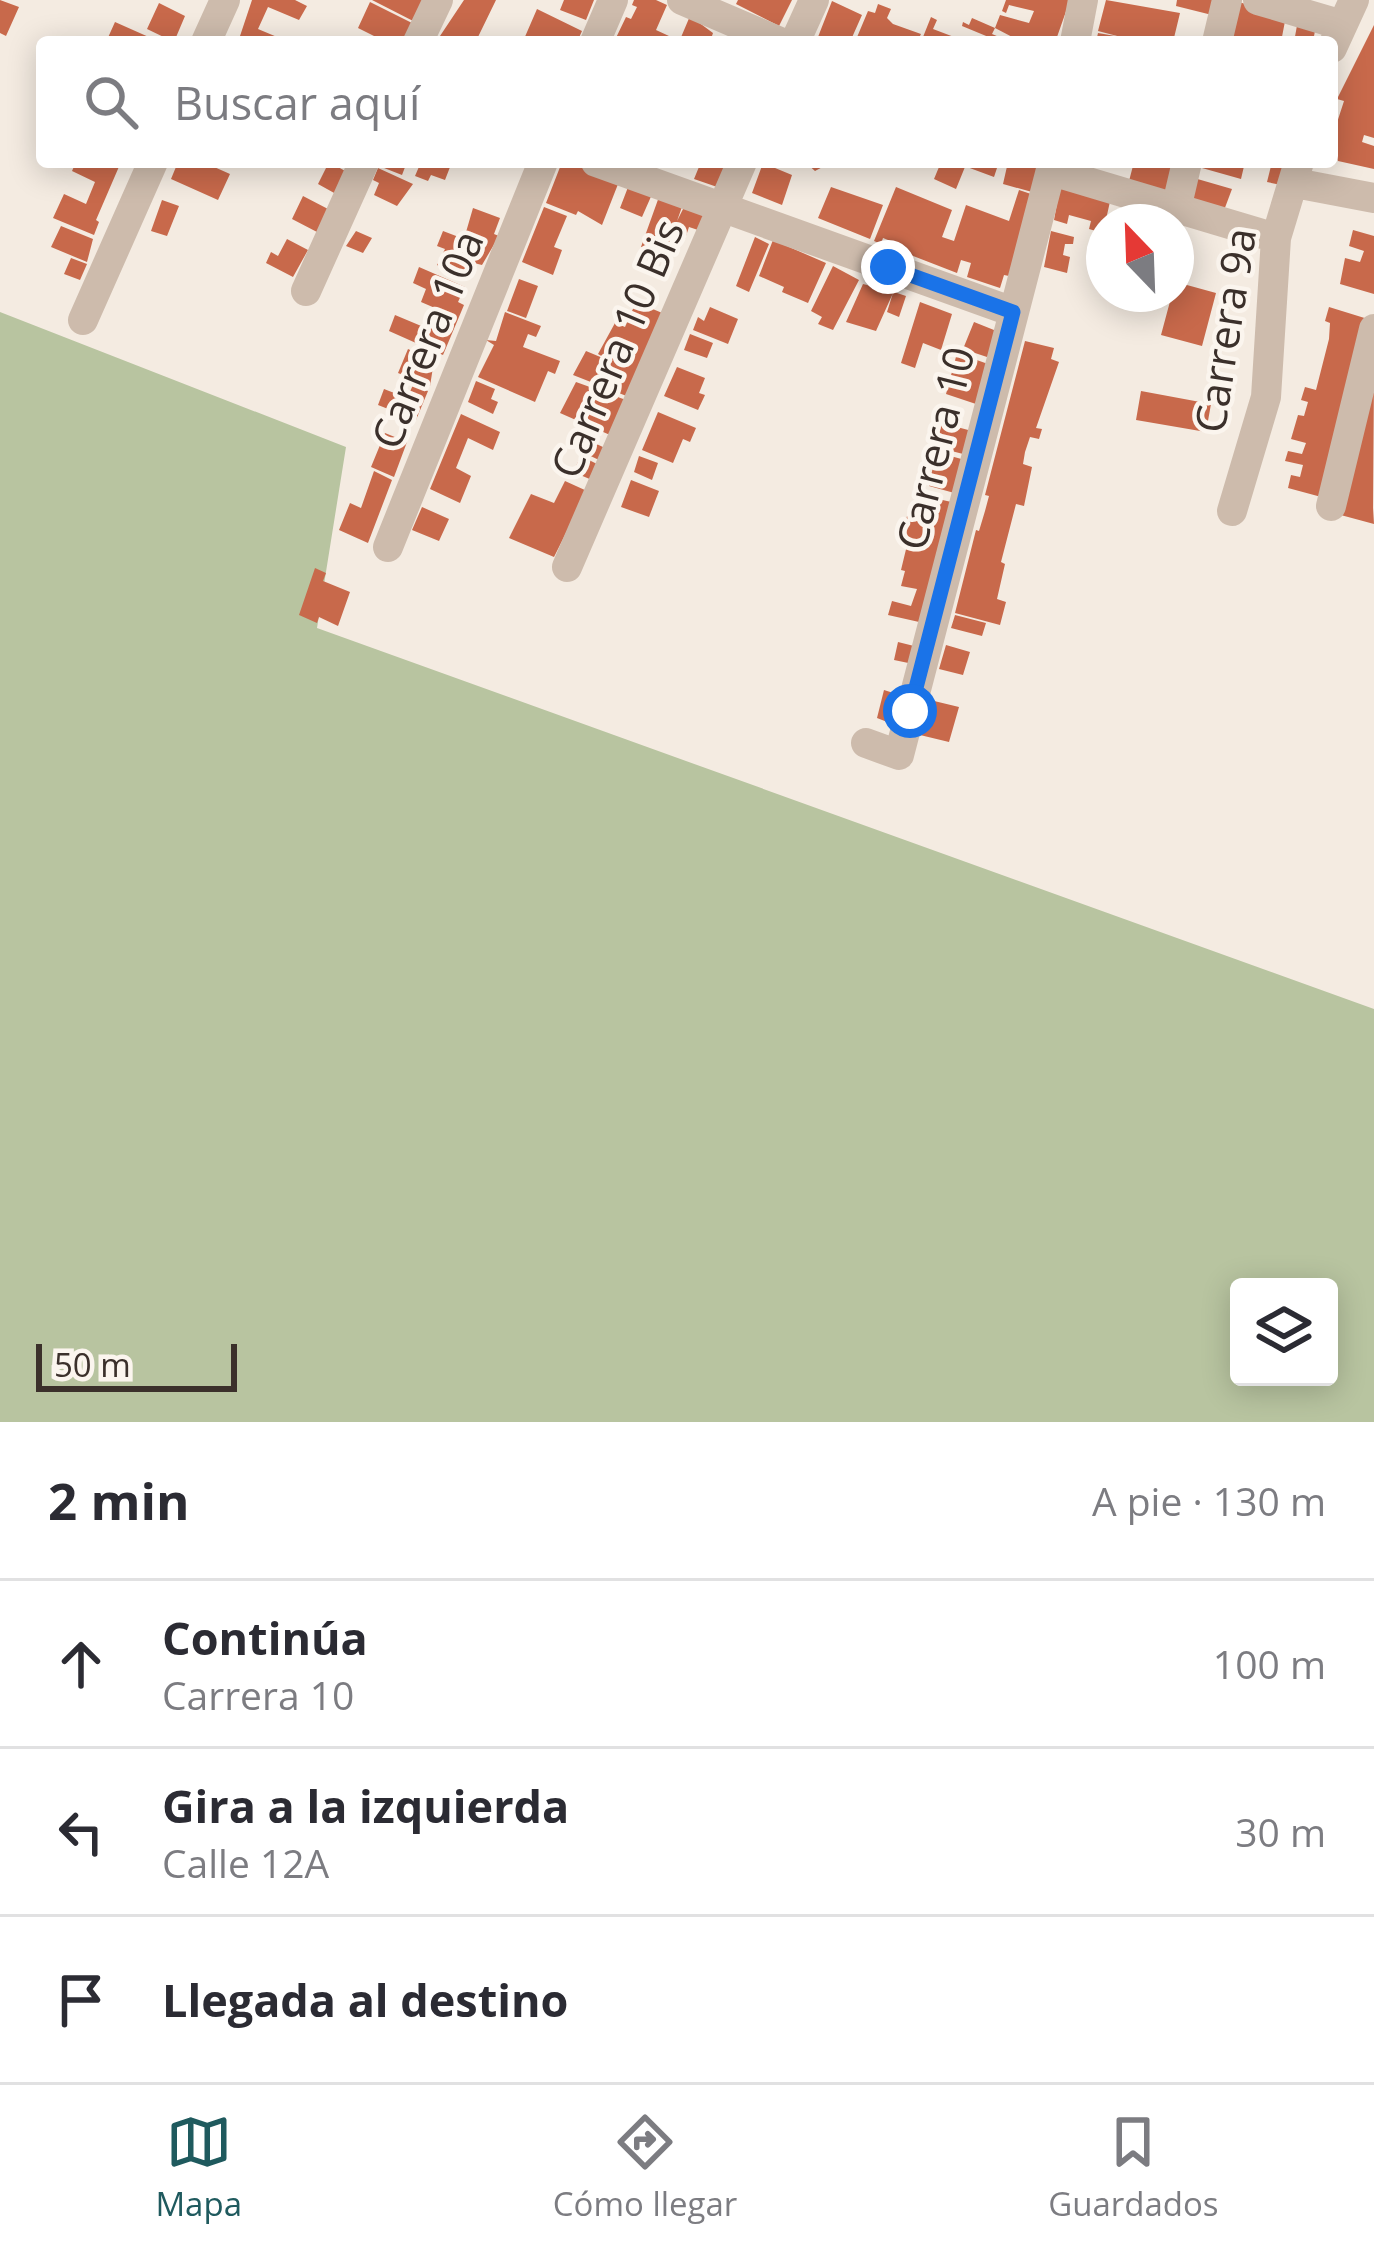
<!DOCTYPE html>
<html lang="es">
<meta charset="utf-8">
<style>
body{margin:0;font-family:"Open Sans",sans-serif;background:#f2f2f3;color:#2b2b33}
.controls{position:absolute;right:36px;bottom:36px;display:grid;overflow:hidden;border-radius:12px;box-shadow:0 6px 30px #0003}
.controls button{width:108px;height:108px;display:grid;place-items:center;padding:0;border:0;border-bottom:3px solid #e1e1e2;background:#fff;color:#2b2b33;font:60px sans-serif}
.compass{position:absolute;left:1086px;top:204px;width:108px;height:108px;border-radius:50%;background:#fff;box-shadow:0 6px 30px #0003;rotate:337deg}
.scale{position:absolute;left:36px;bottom:30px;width:201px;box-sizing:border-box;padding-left:12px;border:6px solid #3b302b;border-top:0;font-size:33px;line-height:42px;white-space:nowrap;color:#3b302b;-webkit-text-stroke:9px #fbf5ee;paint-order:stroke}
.stop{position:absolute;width:36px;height:36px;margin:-27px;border:9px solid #1a73e8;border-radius:50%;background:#fff}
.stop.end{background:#1a73e8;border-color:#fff;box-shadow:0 3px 12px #0008}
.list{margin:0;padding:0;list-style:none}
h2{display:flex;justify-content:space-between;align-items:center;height:156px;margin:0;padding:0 48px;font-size:51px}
h2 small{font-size:39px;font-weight:400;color:#7c7c81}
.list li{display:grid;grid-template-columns:78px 1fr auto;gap:36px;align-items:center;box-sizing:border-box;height:168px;padding:0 48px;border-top:3px solid #e1e1e2}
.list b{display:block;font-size:45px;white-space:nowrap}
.list p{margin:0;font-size:39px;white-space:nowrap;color:#7c7c81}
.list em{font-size:39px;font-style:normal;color:#7c7c81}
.icon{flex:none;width:66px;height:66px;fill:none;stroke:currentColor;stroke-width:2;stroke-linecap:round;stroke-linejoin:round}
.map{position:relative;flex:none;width:1374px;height:1422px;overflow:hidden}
.search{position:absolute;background:#fff;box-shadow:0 6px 30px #0003;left:36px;right:36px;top:36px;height:132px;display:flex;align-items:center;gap:30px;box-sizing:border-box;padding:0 42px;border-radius:12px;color:#7c7c81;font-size:45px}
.sheet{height:660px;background:#fff}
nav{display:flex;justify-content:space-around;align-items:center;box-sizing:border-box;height:168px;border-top:3px solid #e1e1e2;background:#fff;font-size:33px;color:#7c7c81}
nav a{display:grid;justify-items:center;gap:6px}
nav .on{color:#1f5a5e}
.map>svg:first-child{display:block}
.green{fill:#b8c4a0;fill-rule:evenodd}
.building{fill:#c8694b}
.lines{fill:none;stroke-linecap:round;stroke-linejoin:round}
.minor{stroke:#cdbbac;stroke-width:30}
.route{stroke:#1a73e8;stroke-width:15}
.labels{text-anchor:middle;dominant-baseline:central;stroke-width:9;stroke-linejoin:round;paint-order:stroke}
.street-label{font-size:42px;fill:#3b302b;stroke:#fbf5ee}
</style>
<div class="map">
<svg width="1374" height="1422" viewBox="0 0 1374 1422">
<rect width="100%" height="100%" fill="#f4ebe1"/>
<path class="green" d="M 0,312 L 346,447 L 317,628 L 1374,1009 L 1374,1422 L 0,1422 ZM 1239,1287 L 1329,1287 L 1329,1377 L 1239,1377 Z"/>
<path class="building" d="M 0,0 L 19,7 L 6,36 L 0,33 Z
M 252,0 L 295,0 L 307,6 L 299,20 L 268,7 L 258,29 L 289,42 L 238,42 Z
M 372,0 L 430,0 L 419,24 Z
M 464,0 L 496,0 L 478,37 L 488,42 L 436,42 Z
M 564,0 L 594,0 L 586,20 L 560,10 Z
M 634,0 L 656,0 L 667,5 L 656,30 L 669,36 L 666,42 L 614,42 L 626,17 L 631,19 L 637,7 L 632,5 Z
M 738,0 L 792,0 L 779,26 L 736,4 Z
M 1006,0 L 1070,0 L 1057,37 L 1070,42 L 1022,42 L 995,28 L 992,34 L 1011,42 L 989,42 L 991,38 L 962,26 L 963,22 L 969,25 L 972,18 L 995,28 L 1000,15 L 1029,23 L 1034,11 L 1009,5 L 1006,13 L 1002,11 Z
M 1106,0 L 1180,13 L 1173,42 L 1096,42 L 1098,33 L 1121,37 L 1098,31 Z
M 1177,0 L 1215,0 L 1212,15 L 1176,6 Z
M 1232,0 L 1286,16 L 1281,42 L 1224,42 Z
M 832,1 L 862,15 L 850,42 L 831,42 L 818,37 Z
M 370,2 L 418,26 L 410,42 L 386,42 L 358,28 Z
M 159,3 L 185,16 L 174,42 L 147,29 Z
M 878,4 L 891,9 L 887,18 L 893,24 L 921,34 L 917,42 L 855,42 L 868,11 L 875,13 Z
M 537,9 L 582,31 L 577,42 L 524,39 Z
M 690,16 L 713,33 L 710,42 L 679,42 Z
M 931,17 L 937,20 L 933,29 L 954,37 L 952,42 L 921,42 Z
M 1298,20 L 1316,25 L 1313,42 L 1294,42 Z
M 115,22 L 160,42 L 106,42 Z
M 1374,25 L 1374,138 L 1364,135 L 1362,142 L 1374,146 L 1374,169 L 1338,161 L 1334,148 L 1337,147 L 1332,138 L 1344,101 L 1337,99 Z
M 76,162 L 121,162 L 96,220 L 99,222 L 94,235 L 53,218 L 64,194 L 86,204 L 95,182 L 72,171 Z
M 178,162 L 203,162 L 230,174 L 218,200 L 171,179 Z
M 329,162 L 347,172 L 336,194 L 318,184 Z
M 381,162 L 407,162 L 402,175 L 379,166 Z
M 421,162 L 452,162 L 445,180 L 431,175 L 428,181 L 415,176 Z
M 562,162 L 579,162 L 620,179 L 602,225 L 578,211 L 576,215 L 546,203 Z
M 701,162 L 734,162 L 723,189 L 694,179 Z
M 805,162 L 832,162 L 815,171 Z
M 927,162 L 967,162 L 956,189 L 934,179 L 939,167 Z
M 969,162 L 999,162 L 994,177 L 967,167 Z
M 1008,162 L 1039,162 L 1032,192 L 1003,184 Z
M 1134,162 L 1177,162 L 1168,192 L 1129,181 Z
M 1204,162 L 1245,162 L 1241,179 L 1202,168 Z
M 1272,162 L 1286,162 L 1281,185 L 1267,182 Z
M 763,163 L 792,175 L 782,205 L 752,193 Z
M 378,168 L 413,184 L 397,206 L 374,195 L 379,183 L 373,180 Z
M 1194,178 L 1232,189 L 1223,213 L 1184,202 Z
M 630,182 L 653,192 L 642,217 L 620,208 Z
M 1061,182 L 1111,197 L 1103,233 L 1089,229 L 1091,221 L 1069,215 L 1067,224 L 1054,220 Z
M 831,187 L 883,205 L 870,239 L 818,218 Z
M 896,187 L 952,210 L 942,237 L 954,241 L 966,205 L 1009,221 L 1019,190 L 1034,195 L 1009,276 L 1004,275 L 1000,288 L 967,277 L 971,263 L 961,260 L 957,273 L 890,247 L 893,242 L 883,238 L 881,244 L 874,241 Z
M 660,194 L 683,204 L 677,221 L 685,205 L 708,214 L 701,231 L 689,227 L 685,239 L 672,234 L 664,257 L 641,247 Z
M 303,196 L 328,209 L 317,232 L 292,219 Z
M 162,200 L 179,206 L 167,236 L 151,231 Z
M 544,207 L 567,216 L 554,247 L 562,250 L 553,275 L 522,262 Z
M 473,208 L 500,218 L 494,234 L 499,236 L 482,265 L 474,263 L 468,278 L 437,265 L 445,249 L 437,246 L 443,231 L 464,239 Z
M 61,226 L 93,239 L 87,262 L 51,247 Z
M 1353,230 L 1374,236 L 1374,294 L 1340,284 L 1345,258 L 1360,262 L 1364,251 L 1349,246 Z
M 356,231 L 372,238 L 363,253 L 346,246 Z
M 1051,231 L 1074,237 L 1073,244 L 1065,244 L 1063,255 L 1070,257 L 1067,273 L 1044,267 Z
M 755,237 L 769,244 L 749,292 L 736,286 Z
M 287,239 L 308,250 L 293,277 L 266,263 L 271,252 L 278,256 Z
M 773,240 L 826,263 L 808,303 L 782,292 L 784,287 L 759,276 Z
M 71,258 L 87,264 L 80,280 L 64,274 Z
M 833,266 L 859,280 L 833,330 L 818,324 L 822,317 L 811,311 Z
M 419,267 L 465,287 L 458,302 L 464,305 L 443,355 L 389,331 L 395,315 L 426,328 L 435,308 L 421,302 L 426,289 L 413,283 Z
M 519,279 L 538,286 L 526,318 L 507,311 Z
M 1176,282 L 1216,293 L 1202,346 L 1161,335 L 1172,294 L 1176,294 Z
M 863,284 L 894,292 L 906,296 L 899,317 L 887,312 L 893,293 L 876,331 L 846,322 Z
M 636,302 L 667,315 L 629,397 L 573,375 L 586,351 L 610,361 L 598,354 L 615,323 L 625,327 Z
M 920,302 L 952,314 L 941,350 L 923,343 L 915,368 L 901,363 Z
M 710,307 L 738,319 L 728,344 L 693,330 L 698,317 L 704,321 Z
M 1329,307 L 1371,320 L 1325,498 L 1288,488 L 1291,475 L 1300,477 L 1303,465 L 1285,461 L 1288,451 L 1302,454 L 1306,443 L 1291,439 L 1298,415 L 1304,416 L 1308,402 L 1301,400 L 1305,387 L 1316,390 L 1329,339 L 1330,323 L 1325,321 Z
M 505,312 L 541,326 L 536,337 L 528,334 L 523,347 L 560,361 L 555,374 L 548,371 L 535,402 L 478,377 L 494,345 L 486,340 L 496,341 Z
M 974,322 L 999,332 L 993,359 L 963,349 Z
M 690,334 L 713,343 L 707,358 L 684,350 Z
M 1025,341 L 1054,348 L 1051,359 L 1059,362 L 1036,428 L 1042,429 L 1039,439 L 1030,437 L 1025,452 L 1023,464 L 1032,467 L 1024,506 L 1016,504 L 1001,562 L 1005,564 L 997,599 L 1006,602 L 1000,625 L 955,613 L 976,530 L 979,531 L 985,511 L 989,496 L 985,495 Z
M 408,349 L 434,361 L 430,386 L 398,373 Z
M 957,353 L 988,364 L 979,405 L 946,394 Z
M 677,367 L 705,378 L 699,393 L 705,395 L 698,410 L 664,396 Z
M 1374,374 L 1373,508 L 1374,524 L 1337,514 Z
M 476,381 L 495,389 L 491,399 L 498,402 L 493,414 L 468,402 Z
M 576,382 L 626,400 L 610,435 L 560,413 Z
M 413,385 L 428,391 L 416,420 L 378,405 L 384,389 L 407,398 Z
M 1141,391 L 1211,404 L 1206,432 L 1136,420 Z
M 658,412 L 696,428 L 690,442 L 683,439 L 673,463 L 642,450 Z
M 461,414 L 500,432 L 493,450 L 468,438 L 456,468 L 471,476 L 460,503 L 430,489 Z
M 942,423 L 972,431 L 967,455 L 936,447 Z
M 385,433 L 407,442 L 394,477 L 371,467 Z
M 586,439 L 605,448 L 599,460 L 580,451 Z
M 936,452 L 965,460 L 958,494 L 929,486 Z
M 581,456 L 599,465 L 592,480 L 573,472 Z
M 639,456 L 658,463 L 652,480 L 634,472 Z
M 374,471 L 392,480 L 368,543 L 339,530 L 350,503 L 361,508 Z
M 631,480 L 659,491 L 649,517 L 621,507 Z
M 565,481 L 587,491 L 554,557 L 509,538 L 531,494 L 554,503 Z
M 929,497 L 956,503 L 928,624 L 888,615 L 892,601 L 911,606 L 917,589 L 901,586 L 905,571 L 901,570 L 908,541 L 902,540 L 907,516 L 923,520 Z
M 422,507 L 449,519 L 439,541 L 412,530 Z
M 315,568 L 326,573 L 323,581 L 350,592 L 338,626 L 319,617 L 317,623 L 299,615 Z
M 955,615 L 986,623 L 982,636 L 951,628 Z
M 898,642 L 922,648 L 918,665 L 894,660 Z
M 946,645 L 970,652 L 963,675 L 939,669 Z
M 884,690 L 909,698 L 900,727 L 877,718 Z
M 930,700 L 959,707 L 949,742 L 920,735 Z"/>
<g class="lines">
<path class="minor" d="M 682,0 L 780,42
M 1258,0 L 1342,25
M 206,42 L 225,0
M 418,42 L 438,0
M 595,42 L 613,0
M 795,42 L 814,0
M 1075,42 L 1083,0
M 1217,42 L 1227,0
M 1332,48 L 1354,0
M 596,162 L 1013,312
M 1059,162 L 1065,175 L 1276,238
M 1295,183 L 1374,198
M 1176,209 L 1187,162
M 306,291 L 364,162
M 83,320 L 153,162
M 1331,506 L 1374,329
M 1232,511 L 1266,397 L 1276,238 L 1299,162
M 388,547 L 543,162
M 567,567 L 742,162
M 866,743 L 899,755 L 1053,162"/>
</g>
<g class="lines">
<path class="route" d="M 888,267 L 1013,312 L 910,711"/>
</g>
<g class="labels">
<g class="street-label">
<text transform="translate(1224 330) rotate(-81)">Carrera 9a</text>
<text transform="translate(426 339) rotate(-68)">Carrera 10a</text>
<text transform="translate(616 348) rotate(-67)">Carrera 10 Bis</text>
<text transform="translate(934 448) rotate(-76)">Carrera 10</text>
</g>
</g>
</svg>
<div class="controls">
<button><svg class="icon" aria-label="layers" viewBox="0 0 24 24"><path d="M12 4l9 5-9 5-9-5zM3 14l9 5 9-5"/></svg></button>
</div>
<svg class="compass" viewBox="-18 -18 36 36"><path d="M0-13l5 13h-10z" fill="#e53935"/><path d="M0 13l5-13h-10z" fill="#7c7c81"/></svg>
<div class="scale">50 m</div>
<div class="stop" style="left:910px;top:711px"></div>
<div class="stop end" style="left:888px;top:267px"></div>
<div class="search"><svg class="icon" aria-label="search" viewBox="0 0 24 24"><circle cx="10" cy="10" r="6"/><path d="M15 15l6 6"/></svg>Buscar aquí</div>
</div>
<section class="sheet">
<h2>2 min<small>A pie · 130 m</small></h2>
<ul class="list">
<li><svg class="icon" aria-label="ahead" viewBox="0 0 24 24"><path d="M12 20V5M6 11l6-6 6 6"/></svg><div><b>Continúa</b><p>Carrera 10</p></div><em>100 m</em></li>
<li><svg class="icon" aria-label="left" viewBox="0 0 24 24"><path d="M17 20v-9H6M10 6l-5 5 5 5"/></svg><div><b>Gira a la izquierda</b><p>Calle 12A</p></div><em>30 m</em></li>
<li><svg class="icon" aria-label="arrive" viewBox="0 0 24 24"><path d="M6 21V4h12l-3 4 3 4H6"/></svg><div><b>Llegada al destino</b></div></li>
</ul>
</section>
<nav>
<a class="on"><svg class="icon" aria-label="map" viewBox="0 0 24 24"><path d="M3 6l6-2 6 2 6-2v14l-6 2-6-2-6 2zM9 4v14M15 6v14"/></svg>Mapa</a>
<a><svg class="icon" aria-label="directions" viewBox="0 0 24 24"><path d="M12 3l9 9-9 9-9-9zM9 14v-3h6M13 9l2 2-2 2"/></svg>Cómo llegar</a>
<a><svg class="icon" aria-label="saved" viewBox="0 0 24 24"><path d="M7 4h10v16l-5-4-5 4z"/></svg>Guardados</a>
</nav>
